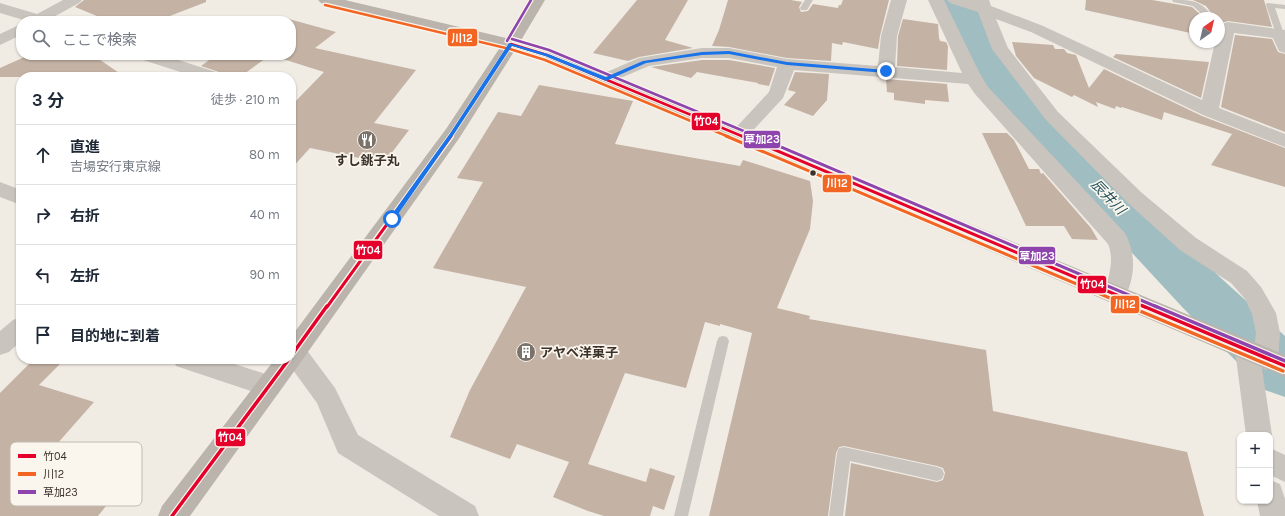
<!DOCTYPE html>
<html lang="ja">
<meta charset="utf-8">
<style>
body{margin:0;font-family:Karla,"Noto Sans JP",sans-serif;background:#f6f6f7;color:#1f2937}
.controls{position:absolute;right:12px;bottom:12px;display:grid;overflow:hidden;border-radius:8px;box-shadow:0 1px 3px #0004}
.controls button{width:36px;height:36px;display:grid;place-items:center;padding:0;border:0;border-bottom:1px solid #e0e1e3;background:#fff;color:#1f2937;font:20px sans-serif}
.compass{position:absolute;left:1189px;top:12px;width:36px;height:36px;border-radius:50%;background:#fff;box-shadow:0 1px 3px #0004;rotate:34deg}
.stop{position:absolute;width:12px;height:12px;margin:-9px;border:3px solid #1a73e8;border-radius:50%;background:#fff}
.stop.end{background:#1a73e8;border-color:#fff;box-shadow:0 1px 4px #0008}
.list{margin:0;padding:0;list-style:none}
h2{display:flex;justify-content:space-between;align-items:center;height:52px;margin:0;padding:0 16px;font-size:17px}
h2 small{font-size:13px;font-weight:400;color:#747a83}
.list li{display:grid;grid-template-columns:26px 1fr auto;gap:12px;align-items:center;box-sizing:border-box;height:60px;padding:0 16px;border-top:1px solid #e0e1e3}
.list b{display:block;font-size:15px;white-space:nowrap}
.list p{margin:0;font-size:13px;white-space:nowrap;color:#747a83}
.list em{font-size:13px;font-style:normal;color:#747a83}
.icon{flex:none;width:22px;height:22px;fill:none;stroke:currentColor;stroke-width:2;stroke-linecap:round;stroke-linejoin:round}
.map{position:relative;flex:none;width:1285px;height:516px;overflow:hidden}
.search{position:absolute;background:#fff;box-shadow:0 1px 3px #0004;left:16px;top:16px;width:280px;height:44px;display:flex;align-items:center;gap:10px;box-sizing:border-box;padding:0 14px;border-radius:16px;color:#747a83;font-size:15px}
.panel{position:absolute;background:#fff;box-shadow:0 1px 3px #0004;left:16px;top:72px;width:280px;height:292px;border-radius:16px}
.map>svg:first-child{display:block}
.lines{fill:none;stroke-linecap:round;stroke-linejoin:round}
.river{fill:#a0bdc1;fill-rule:evenodd}
.building{fill:#c4b2a5}
.lane{fill:#c9c4bd;fill-rule:evenodd}
.street{fill:#c9c4bd;fill-rule:evenodd}
.secondary{fill:#bab4ad;fill-rule:evenodd}
.bus-1-far2-casing{stroke:#fbf6ed;stroke-width:5}
.bus-1-far1-casing{stroke:#fbf6ed;stroke-width:6}
.bus-1-casing{stroke:#fbf6ed;stroke-width:6}
.bus-2-far2-casing{stroke:#fbf6ed;stroke-width:5}
.bus-2-far1-casing{stroke:#fbf6ed;stroke-width:6}
.bus-2-casing{stroke:#fbf6ed;stroke-width:6}
.bus-3-far2-casing{stroke:#fbf6ed;stroke-width:5}
.bus-3-far1-casing{stroke:#fbf6ed;stroke-width:6}
.bus-3-casing{stroke:#fbf6ed;stroke-width:6}
.bus-1-far2{stroke:#e4002b;stroke-width:2.5}
.bus-1-far1{stroke:#e4002b;stroke-width:3}
.bus-1{stroke:#e4002b;stroke-width:3.5}
.bus-2-far2{stroke:#f26522;stroke-width:2.5}
.bus-2-far1{stroke:#f26522;stroke-width:3}
.bus-2{stroke:#f26522;stroke-width:3.5}
.bus-3-far2{stroke:#8e44ad;stroke-width:2.5}
.bus-3-far1{stroke:#8e44ad;stroke-width:3}
.bus-3{stroke:#8e44ad;stroke-width:3.5}
.route{fill:#1a73e8}
.bus-dot{fill:#3a312a;stroke:#fbf6ed;stroke-width:1.5}
.labels{text-anchor:middle;dominant-baseline:central;stroke-width:3.5;stroke-linejoin:round;paint-order:stroke}
.poi-label{font-size:13px;font-weight:bold;fill:#3a312a;stroke:#fbf6ed}
.water-label{font-size:14px;font-style:italic;fill:#1e515e;stroke:#fbf6ed}
.key{fill:#fbf6ed;stroke:#c1bbb2;stroke-width:1}
.key-label{font-size:11px;fill:#3a312a}
.line-badge{stroke:#fbf6ed;stroke-width:1.5}
.badge-label{font-size:11px;text-anchor:middle;font-weight:bold;fill:#fff}
</style>
<div class="map">
<svg width="1285" height="516" viewBox="0 0 1285 516">
<rect width="100%" height="100%" fill="#f0ece4"/>
<g class="lines">
<path class="river" d="M 942,0 L 978,0 L 992,36 L 1027,89 L 1222,279 L 1285,336 L 1285,397 L 1265,390 L 1184,309 L 997,107 L 954,36 Z"/>
</g>
<path class="building" d="M 84,0 L 206,0 L 206,2 L 157,21 L 109,21 L 75,7 Z
M 637,0 L 688,0 L 665,40 L 693,48 L 639,57 L 628,61 L 593,53 Z
M 728,0 L 791,0 L 802,2 L 799,7 L 801,12 L 808,11 L 813,4 L 838,8 L 839,5 L 841,5 L 843,0 L 889,0 L 880,36 L 878,49 L 843,42 L 842,45 L 832,43 L 831,61 L 787,58 L 729,47 L 712,46 L 719,30 Z
M 1086,0 L 1152,0 L 1192,7 L 1204,18 L 1195,18 L 1195,34 L 1085,10 Z
M 1193,0 L 1264,0 L 1272,27 L 1228,21 L 1222,23 L 1219,26 L 1219,18 L 1215,18 L 1206,6 Z
M 278,16 L 336,32 L 315,48 L 416,70 L 374,123 L 409,130 L 384,163 L 310,148 L 291,169 L 291,106 L 324,72 L 270,55 L 240,77 L 223,77 L 219,72 L 201,66 L 216,55 L 291,55 L 291,21 L 270,21 Z
M 903,19 L 938,24 L 939,38 L 940,41 L 946,42 L 948,46 L 947,70 L 897,66 L 898,36 Z
M 1235,35 L 1272,39 L 1278,52 L 1285,54 L 1285,132 L 1221,107 Z
M 1012,42 L 1053,45 L 1055,49 L 1064,49 L 1067,53 L 1076,55 L 1089,88 L 1104,69 L 1202,116 L 1285,148 L 1285,187 L 1211,165 L 1232,134 L 1164,112 L 1162,120 L 1122,107 L 1121,108 L 1116,106 L 1115,109 L 1096,102 L 1098,107 L 1074,95 L 1072,97 L 1034,78 L 1016,56 Z
M 1116,54 L 1209,62 L 1201,98 L 1113,57 Z
M 29,55 L 93,55 L 125,77 L 0,77 L 0,68 Z
M 702,60 L 729,60 L 775,68 L 769,86 L 758,84 L 758,83 L 697,72 L 691,78 L 651,67 Z
M 795,72 L 829,74 L 827,100 L 813,116 L 784,105 L 796,92 L 788,90 Z
M 886,79 L 947,84 L 949,102 L 925,100 L 925,104 L 894,100 L 894,93 L 887,92 Z
M 539,85 L 633,101 L 615,144 L 740,166 L 743,160 L 810,181 L 813,201 L 810,229 L 777,308 L 810,316 L 809,319 L 986,350 L 993,411 L 1187,452 L 1204,516 L 845,516 L 851,463 L 937,482 L 943,480 L 945,473 L 943,468 L 937,466 L 844,446 L 839,447 L 836,453 L 828,516 L 709,516 L 752,333 L 720,324 L 720,326 L 705,322 L 686,388 L 625,373 L 588,464 L 646,482 L 650,468 L 675,476 L 664,510 L 653,506 L 650,516 L 604,516 L 588,511 L 553,497 L 569,462 L 517,444 L 510,459 L 450,437 L 470,390 L 526,287 L 433,268 L 483,182 L 457,178 L 498,112 L 521,116 Z
M 982,133 L 1007,133 L 1014,140 L 1029,169 L 1039,169 L 1041,174 L 1043,173 L 1091,228 L 1098,240 L 1072,239 L 1064,226 L 1026,226 Z
M 34,359 L 65,359 L 39,385 L 94,402 L 57,444 L 135,470 L 98,516 L 0,516 L 0,393 Z"/>
<g class="lines">
<path class="lane" d="M 805,0 L 813,0 L 807,10 L 801,10 L 800,8 Z
M 1172,0 C 1194,0 1200,0 1214,18 L 1206,18 L 1193,6 L 1173,2 Z
M 1267,3 L 1285,5 L 1285,9 L 1275,8 L 1284,34 L 1283,36 L 1280,36 L 1276,34 L 1266,5 Z
M 723,336 L 727,337 L 729,341 L 688,516 L 674,516 L 717,341 L 719,337 Z
M 844,447 L 937,467 L 942,469 L 944,474 L 942,479 L 937,481 L 850,461 L 843,516 L 829,516 L 837,453 L 839,448 Z"/>
<path class="street" d="M 63,0 L 82,0 L 79,3 L 50,19 L 52,21 L 27,21 L 0,13 L 0,3 L 37,14 Z
M 891,0 L 907,0 L 897,36 L 895,67 L 962,73 L 928,0 L 944,0 L 979,72 L 988,87 L 1125,233 C 1137,256 1135,279 1123,301 L 1115,304 L 1107,301 L 1104,295 C 1108,278 1115,261 1108,244 L 975,94 L 968,84 L 794,70 L 783,98 L 745,139 L 738,141 L 731,139 L 729,135 L 769,92 L 777,67 L 729,58 L 702,58 L 649,66 L 606,84 L 600,83 L 597,79 L 600,75 L 639,58 L 702,48 L 729,48 L 787,59 L 878,66 L 881,36 Z
M 947,0 L 989,0 L 991,6 L 1043,26 L 1202,100 L 1215,42 L 1219,42 L 1219,29 L 1222,24 L 1228,22 L 1285,30 L 1285,53 L 1279,51 L 1273,38 L 1234,33 L 1219,108 L 1285,134 L 1285,147 L 1203,115 L 1031,32 L 996,19 L 1008,48 L 1058,112 L 1142,193 L 1196,238 L 1247,271 L 1261,287 L 1276,313 L 1280,333 L 1278,359 L 1275,366 L 1266,370 L 1262,368 L 1272,435 L 1270,440 L 1270,435 L 1246,435 L 1235,350 L 1238,343 L 1247,340 L 1255,342 L 1256,333 L 1252,314 L 1245,299 L 1231,283 L 1180,250 L 1128,203 L 1046,120 L 992,49 L 978,12 L 950,3 Z
M 21,24 L 21,35 L 0,45 L 0,34 Z
M 138,55 L 163,55 L 219,73 L 222,77 L 196,77 L 140,59 Z
M 0,182 L 21,190 L 21,205 L 0,197 Z
M 21,317 L 21,341 L 9,352 L 0,355 L 0,331 L 13,320 Z
M 294,342 L 303,345 L 335,388 L 358,435 L 475,506 L 479,516 L 439,516 L 338,453 L 317,403 L 285,359 L 291,359 L 291,343 Z
M 173,359 L 219,359 L 278,378 L 282,386 L 278,394 L 269,397 L 176,366 Z
M 1270,448 L 1285,455 L 1285,482 L 1270,475 Z
M 1270,480 L 1280,484 L 1285,499 L 1285,516 L 1260,516 L 1257,501 L 1270,501 Z"/>
<path class="secondary" d="M 318,0 L 345,0 L 506,38 L 529,0 L 545,0 L 520,42 L 553,51 L 1285,355 L 1285,377 L 541,59 L 515,50 L 460,137 L 298,366 L 190,516 L 158,516 L 162,506 L 275,359 L 291,359 L 291,337 L 446,129 L 501,46 L 321,3 Z"/>
<defs>
<path id="bus-1-far2" d="M 511,44 L 547,55 L 744,137
M 450,137 L 511,44"/>
<path id="bus-1-far1" d="M 742,136 L 1145,307
M 327,307 L 451,136"/>
<path id="bus-1" d="M 1143,306 L 1285,366
M 291,356 L 327,306
M 172,516 L 289,359"/>
<path id="bus-2-far2" d="M 325,5 L 510,49 L 545,60 L 729,137"/>
<path id="bus-2-far1" d="M 726,136 L 1131,307"/>
<path id="bus-2" d="M 1128,306 L 1283,371"/>
<path id="bus-3-far2" d="M 512,39 L 549,50 L 758,137
M 507,41 L 531,0"/>
<path id="bus-3-far1" d="M 755,136 L 1157,307"/>
<path id="bus-3" d="M 1155,306 L 1285,361"/>
</defs>
<use href="#bus-1-far2" class="bus-1-far2-casing"/>
<use href="#bus-1-far1" class="bus-1-far1-casing"/>
<use href="#bus-1" class="bus-1-casing"/>
<use href="#bus-2-far2" class="bus-2-far2-casing"/>
<use href="#bus-2-far1" class="bus-2-far1-casing"/>
<use href="#bus-2" class="bus-2-casing"/>
<use href="#bus-3-far2" class="bus-3-far2-casing"/>
<use href="#bus-3-far1" class="bus-3-far1-casing"/>
<use href="#bus-3" class="bus-3-casing"/>
<use href="#bus-1-far2" class="bus-1-far2"/>
<use href="#bus-1-far1" class="bus-1-far1"/>
<use href="#bus-1" class="bus-1"/>
<use href="#bus-2-far2" class="bus-2-far2"/>
<use href="#bus-2-far1" class="bus-2-far1"/>
<use href="#bus-2" class="bus-2"/>
<use href="#bus-3-far2" class="bus-3-far2"/>
<use href="#bus-3-far1" class="bus-3-far1"/>
<use href="#bus-3" class="bus-3"/>
</g>
<path class="route" d="M 509,43 L 548,54 L 606,77 L 643,61 L 702,52 L 729,51 L 787,62 L 886,70 L 888,71 L 886,73 L 787,65 L 729,54 L 702,55 L 646,63 L 606,81 L 545,56 L 512,46 L 454,134 L 394,220 L 390,220 L 390,217 L 451,132 Z"/>
<defs>
<symbol id="restaurant-disc" viewBox="-11 -11 22 22"><circle r="9.5" fill="#7a726b" stroke="#fbf6ed"/><path d="M-5-6h1v4h1v-4h1v4h1v-4h1v5L-1.5 .5V6h-2V.5L-5-1ZM5-6V6H3V1.5H1.5Q1.5-4 5-6Z" fill="#fff"/></symbol>
<symbol id="building-disc" viewBox="-11 -11 22 22"><circle r="9.5" fill="#7a726b" stroke="#fbf6ed"/><path d="M-4-6H4V6H1V3H-1V6H-4ZM-2.5-4.3h1.7v1.8h-1.7ZM.8-4.3h1.7v1.8H.8ZM-2.5-1h1.7V.8h-1.7ZM.8-1h1.7V.8H.8Z" fill="#fff"/></symbol>
</defs>
<g fill-rule="evenodd">
<use href="#restaurant-disc" x="356" y="129" width="22" height="22"/>
<use href="#building-disc" x="515" y="341" width="22" height="22"/>
</g>
<circle class="bus-dot" cx="813" cy="173" r="3.5"/>
<g class="labels">
<g class="poi-label">
<text x="367" y="160">すし銚子丸</text>
<text x="540" y="352" text-anchor="start">アヤベ洋菓子</text>
</g>
<g class="water-label">
<text transform="translate(1108 197) rotate(46)">辰井川</text>
</g>
</g>
<rect x="10" y="442" width="132" height="64" rx="6" class="key"/>
<rect x="18" y="454" width="18" height="4" fill="#e4002b"/>
<rect x="18" y="472" width="18" height="4" fill="#f26522"/>
<rect x="18" y="490" width="18" height="4" fill="#8e44ad"/>
<g class="key-label">
<text x="43" y="460">竹04</text>
<text x="43" y="478">川12</text>
<text x="43" y="496">草加23</text>
</g>
<g class="line-badge">
<rect x="447" y="28" width="31" height="19" rx="4" fill="#f26522"/>
<rect x="691" y="112" width="30" height="19" rx="4" fill="#e4002b"/>
<rect x="743" y="130" width="38" height="19" rx="4" fill="#8e44ad"/>
<rect x="822" y="174" width="30" height="19" rx="4" fill="#f26522"/>
<rect x="353" y="240" width="30" height="20" rx="4" fill="#e4002b"/>
<rect x="1018" y="246" width="38" height="19" rx="4" fill="#8e44ad"/>
<rect x="1077" y="275" width="30" height="19" rx="4" fill="#e4002b"/>
<rect x="1110" y="295" width="30" height="19" rx="4" fill="#f26522"/>
<rect x="215" y="428" width="31" height="19" rx="4" fill="#e4002b"/>
</g>
<g class="badge-label">
<text x="462" y="42">川12</text>
<text x="706" y="125">竹04</text>
<text x="762" y="143">草加23</text>
<text x="837" y="187">川12</text>
<text x="368" y="254">竹04</text>
<text x="1037" y="260">草加23</text>
<text x="1092" y="288">竹04</text>
<text x="1125" y="308">川12</text>
<text x="230" y="441">竹04</text>
</g>
</svg>
<div class="controls">
<button>+</button>
<button>−</button>
</div>
<svg class="compass" viewBox="-18 -18 36 36"><path d="M0-13l5 13h-10z" fill="#e53935"/><path d="M0 13l5-13h-10z" fill="#747a83"/></svg>
<div class="stop" style="left:392px;top:219px"></div>
<div class="stop end" style="left:886px;top:71px"></div>
<div class="search"><svg class="icon" aria-label="search" viewBox="0 0 24 24"><circle cx="10" cy="10" r="6"/><path d="M15 15l6 6"/></svg>ここで検索</div>
<section class="panel">
<h2>3 分<small>徒歩 · 210 m</small></h2>
<ul class="list">
<li><svg class="icon" aria-label="ahead" viewBox="0 0 24 24"><path d="M12 20V5M6 11l6-6 6 6"/></svg><div><b>直進</b><p>吉場安行東京線</p></div><em>80 m</em></li>
<li><svg class="icon" aria-label="right" viewBox="0 0 24 24"><path d="M7 20v-9h11M14 6l5 5-5 5"/></svg><div><b>右折</b></div><em>40 m</em></li>
<li><svg class="icon" aria-label="left" viewBox="0 0 24 24"><path d="M17 20v-9H6M10 6l-5 5 5 5"/></svg><div><b>左折</b></div><em>90 m</em></li>
<li><svg class="icon" aria-label="arrive" viewBox="0 0 24 24"><path d="M6 21V4h12l-3 4 3 4H6"/></svg><div><b>目的地に到着</b></div></li>
</ul>
</section>
</div>
